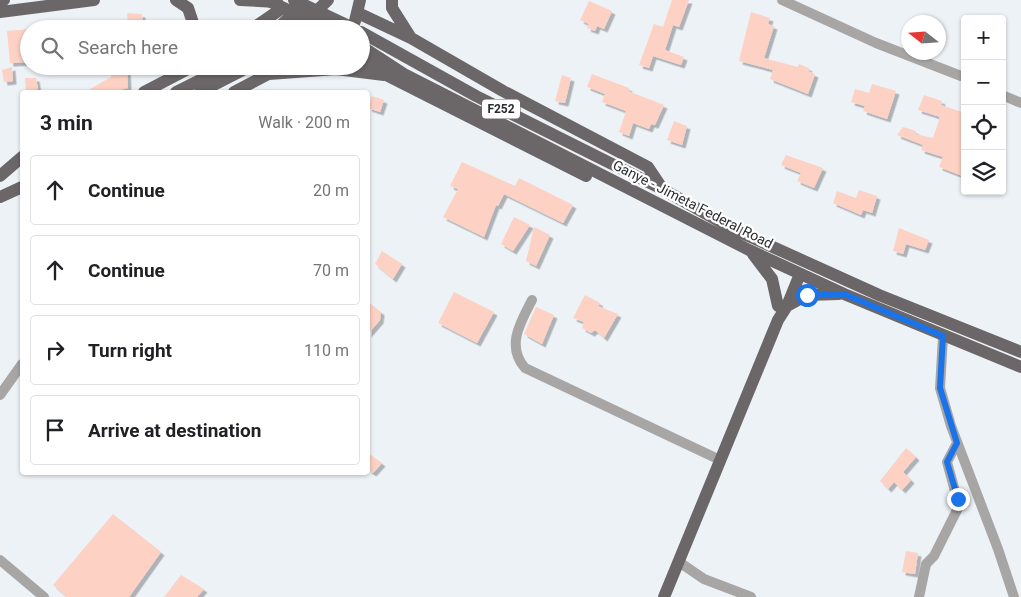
<!DOCTYPE html>
<meta charset="utf-8">
<style>
body{margin:0;font-family:Roboto,sans-serif;background:#f6f6f6;color:#202124}
.controls{position:absolute;right:15px;top:15px;display:grid;overflow:hidden;border-radius:5px;box-shadow:0 1px 4px #0004}
.controls button{width:45px;height:45px;display:grid;place-items:center;padding:0;border:0;border-bottom:1px solid #e0e0e0;background:#fff;color:#202124;font:25px sans-serif}
.compass{position:absolute;left:901px;top:15px;width:45px;height:45px;border-radius:50%;background:#fff;box-shadow:0 1px 4px #0004;rotate:287deg}
.stop{position:absolute;width:15px;height:15px;margin:-11px;border:4px solid #1a73e8;border-radius:50%;background:#fff}
.stop.end{background:#1a73e8;border-color:#fff;box-shadow:0 1px 5px #0008}
.list{margin:0;padding:0;list-style:none}
h2{display:flex;justify-content:space-between;align-items:center;height:65px;margin:0;padding:0 20px;font-size:21px}
h2 small{font-size:16px;font-weight:400;color:#757577}
.list li{display:grid;grid-template-columns:32px 1fr auto;gap:15px;align-items:center;box-sizing:border-box;height:70px;margin:0 10px 10px;padding:0 10px;border:1px solid #e0e0e0;border-radius:5px}
.list b{display:block;font-size:19px;white-space:nowrap}
.list em{font-size:16px;font-style:normal;color:#757577}
.icon{flex:none;width:28px;height:28px;fill:none;stroke:currentColor;stroke-width:2;stroke-linecap:round;stroke-linejoin:round}
.map{position:relative;flex:none;width:1021px;height:597px;overflow:hidden}
.search{position:absolute;background:#fff;box-shadow:0 1px 4px #0004;left:20px;top:20px;width:350px;height:55px;display:flex;align-items:center;gap:12px;box-sizing:border-box;padding:0 18px;border-radius:28px;color:#757577;font-size:19px}
.panel{position:absolute;background:#fff;box-shadow:0 1px 4px #0004;left:20px;top:90px;width:350px;height:385px;border-radius:5px}
.map>svg:first-child{display:block}
.building{fill:#fdd1c4;filter:url(#shadow)}
.lines{fill:none;stroke-linecap:round;stroke-linejoin:round}
.minor{stroke:#a8a5a5;stroke-width:10}
.major{stroke:#6b6667;stroke-width:12}
.major-bridge{stroke:#6b6667;stroke-width:12}
.route{stroke:#1a73e8;stroke-width:6}
.labels{text-anchor:middle;dominant-baseline:central;stroke-width:4.5;stroke-linejoin:round;paint-order:stroke}
.shield{fill:#fff;stroke:#6a6b6c;stroke-width:1}
.shield-label{font-size:12px;font-weight:bold;fill:#2a2c2d}
.street-label{font-size:14px;fill:#2a2c2d;stroke:#fff}
</style>
<div class="map">
<svg width="1021" height="597" viewBox="0 0 1021 597">
<defs>
<filter id="shadow"><feDropShadow dx="3.5" dy="3.5" stdDeviation="0" flood-color="#0004"/></filter>
</defs>
<rect width="100%" height="100%" fill="#edf2f7"/>
<path class="building" d="M 672,0 L 689,0 L 679,27 L 673,25 L 665,50 L 684,57 L 681,65 L 653,56 L 649,68 L 639,65 L 654,24 L 663,27 Z
M 589,1 L 612,11 L 604,29 L 597,26 L 595,31 L 587,28 L 589,24 L 580,20 Z
M 751,12 L 770,18 L 768,24 L 774,26 L 764,58 L 798,67 L 799,64 L 809,68 L 808,71 L 815,74 L 808,94 L 770,79 L 773,70 L 739,61 Z
M 127,13 L 142,14 L 143,29 L 128,29 Z
M 29,29 L 29,62 L 10,63 L 7,31 Z
M 110,66 L 127,66 L 128,88 L 111,92 L 85,92 L 111,77 Z
M 12,67 L 13,81 L 4,82 L 2,70 Z
M 592,74 L 629,88 L 628,91 L 664,105 L 655,125 L 651,124 L 649,129 L 633,123 L 629,136 L 619,132 L 626,111 L 602,102 L 605,94 L 587,87 Z
M 562,75 L 571,78 L 565,103 L 555,101 Z
M 25,78 L 36,78 L 38,89 L 26,91 Z
M 872,84 L 896,91 L 887,119 L 863,111 L 865,106 L 851,102 L 855,89 L 869,93 Z
M 924,95 L 942,101 L 941,105 L 965,113 L 965,177 L 939,167 L 943,157 L 921,150 L 923,145 L 897,135 L 903,127 L 916,131 L 915,134 L 933,138 L 940,117 L 918,110 Z
M 372,96 L 384,100 L 380,112 L 368,108 Z
M 674,121 L 687,126 L 682,145 L 667,140 Z
M 786,155 L 823,168 L 814,188 L 797,181 L 801,173 L 781,165 Z
M 462,162 L 515,186 L 519,178 L 573,205 L 563,223 L 504,194 L 498,206 L 496,205 L 484,237 L 443,217 L 458,189 L 450,186 Z
M 859,190 L 877,196 L 872,213 L 863,210 L 861,215 L 833,203 L 837,191 L 856,198 Z
M 514,217 L 530,225 L 513,251 L 501,244 Z
M 534,227 L 550,235 L 536,266 L 526,261 Z
M 899,228 L 929,240 L 925,250 L 906,244 L 903,254 L 893,251 Z
M 382,251 L 402,264 L 393,279 L 375,264 Z
M 454,292 L 494,312 L 477,343 L 438,323 Z
M 585,295 L 600,303 L 598,306 L 618,314 L 604,338 L 595,330 L 591,333 L 582,328 L 584,322 L 573,318 Z
M 368,302 L 381,312 L 380,320 L 368,334 Z
M 536,307 L 554,315 L 542,344 L 524,334 Z
M 906,448 L 916,457 L 903,472 L 911,480 L 902,490 L 894,482 L 888,489 L 880,481 Z
M 368,453 L 382,463 L 373,473 L 368,470 Z
M 113,514 L 161,552 L 129,597 L 67,597 L 53,585 Z
M 906,551 L 918,553 L 915,574 L 902,572 Z
M 181,575 L 204,589 L 197,597 L 164,597 Z"/>
<g class="lines">
<path class="minor" d="M 782,0 L 876,43 L 961,76
M 1002,95 L 1021,103
M 532,300 C 520,323 506,346 525,368 L 720,460
M 943,337 L 940,388 L 951,426 L 998,549 L 1014,597
M 0,395 L 22,364
M 0,560 L 44,597
M 679,562 L 704,579 L 751,597
M 919,597 L 926,564 L 934,556 L 959,506 L 947,462 L 957,443"/>
<path class="major" d="M 176,0 L 188,8 L 195,29
M 240,0 L 277,2
M 392,0 L 392,8 L 411,38
M 0,1 L 4,0
M 0,12 L 94,0
M 358,13 L 411,38 L 503,91 L 648,167 L 662,188
M 355,21 L 360,0
M 252,29 L 281,9
M 298,29 L 328,0
M 361,32 L 476,96 L 664,190 L 733,229 L 879,295 L 1021,352
M 361,46 L 404,74 L 749,250 L 844,294 L 1021,367
M 361,59 L 386,75 L 586,176
M 269,74 L 336,69 L 384,75
M 144,92 L 194,66
M 176,92 L 228,66
M 200,92 L 251,66
M 234,92 L 276,70
M 0,176 L 22,157
M 0,197 L 22,187
M 753,254 L 772,279 L 778,306
M 787,306 L 807,295 L 839,294
M 664,597 L 778,320 L 787,306 L 800,274"/>
<path class="major-bridge" d="M 267,0 L 328,29
M 294,0 L 355,29
M 277,29 L 298,9"/>
</g>
<g class="lines">
<path class="route" d="M 807,295 L 844,294 L 943,336 L 940,388 L 957,443 L 947,462 L 958,499"/>
</g>
<g class="labels">
<rect class="shield" x="482" y="99.5" width="38" height="19" rx="4"/>
<g class="shield-label">
<text x="501" y="109">F252</text>
</g>
<g class="street-label">
<text transform="translate(693 204) rotate(27)">Ganye - Jimeta Federal Road</text>
</g>
</g>
</svg>
<div class="controls">
<button>+</button>
<button>−</button>
<button><svg class="icon" aria-label="locate" viewBox="0 0 24 24"><circle cx="12" cy="12" r="6"/><path d="M12 2v4M12 18v4M2 12h4M18 12h4"/></svg></button>
<button><svg class="icon" aria-label="layers" viewBox="0 0 24 24"><path d="M12 4l9 5-9 5-9-5zM3 14l9 5 9-5"/></svg></button>
</div>
<svg class="compass" viewBox="-18 -18 36 36"><path d="M0-13l5 13h-10z" fill="#e53935"/><path d="M0 13l5-13h-10z" fill="#757577"/></svg>
<div class="stop" style="left:807px;top:295px"></div>
<div class="stop end" style="left:958px;top:499px"></div>
<div class="search"><svg class="icon" aria-label="search" viewBox="0 0 24 24"><circle cx="10" cy="10" r="6"/><path d="M15 15l6 6"/></svg>Search here</div>
<section class="panel">
<h2>3 min<small>Walk · 200 m</small></h2>
<ul class="list">
<li><svg class="icon" aria-label="ahead" viewBox="0 0 24 24"><path d="M12 20V5M6 11l6-6 6 6"/></svg><div><b>Continue</b></div><em>20 m</em></li>
<li><svg class="icon" aria-label="ahead" viewBox="0 0 24 24"><path d="M12 20V5M6 11l6-6 6 6"/></svg><div><b>Continue</b></div><em>70 m</em></li>
<li><svg class="icon" aria-label="right" viewBox="0 0 24 24"><path d="M7 20v-9h11M14 6l5 5-5 5"/></svg><div><b>Turn right</b></div><em>110 m</em></li>
<li><svg class="icon" aria-label="arrive" viewBox="0 0 24 24"><path d="M6 21V4h12l-3 4 3 4H6"/></svg><div><b>Arrive at destination</b></div></li>
</ul>
</section>
</div>
